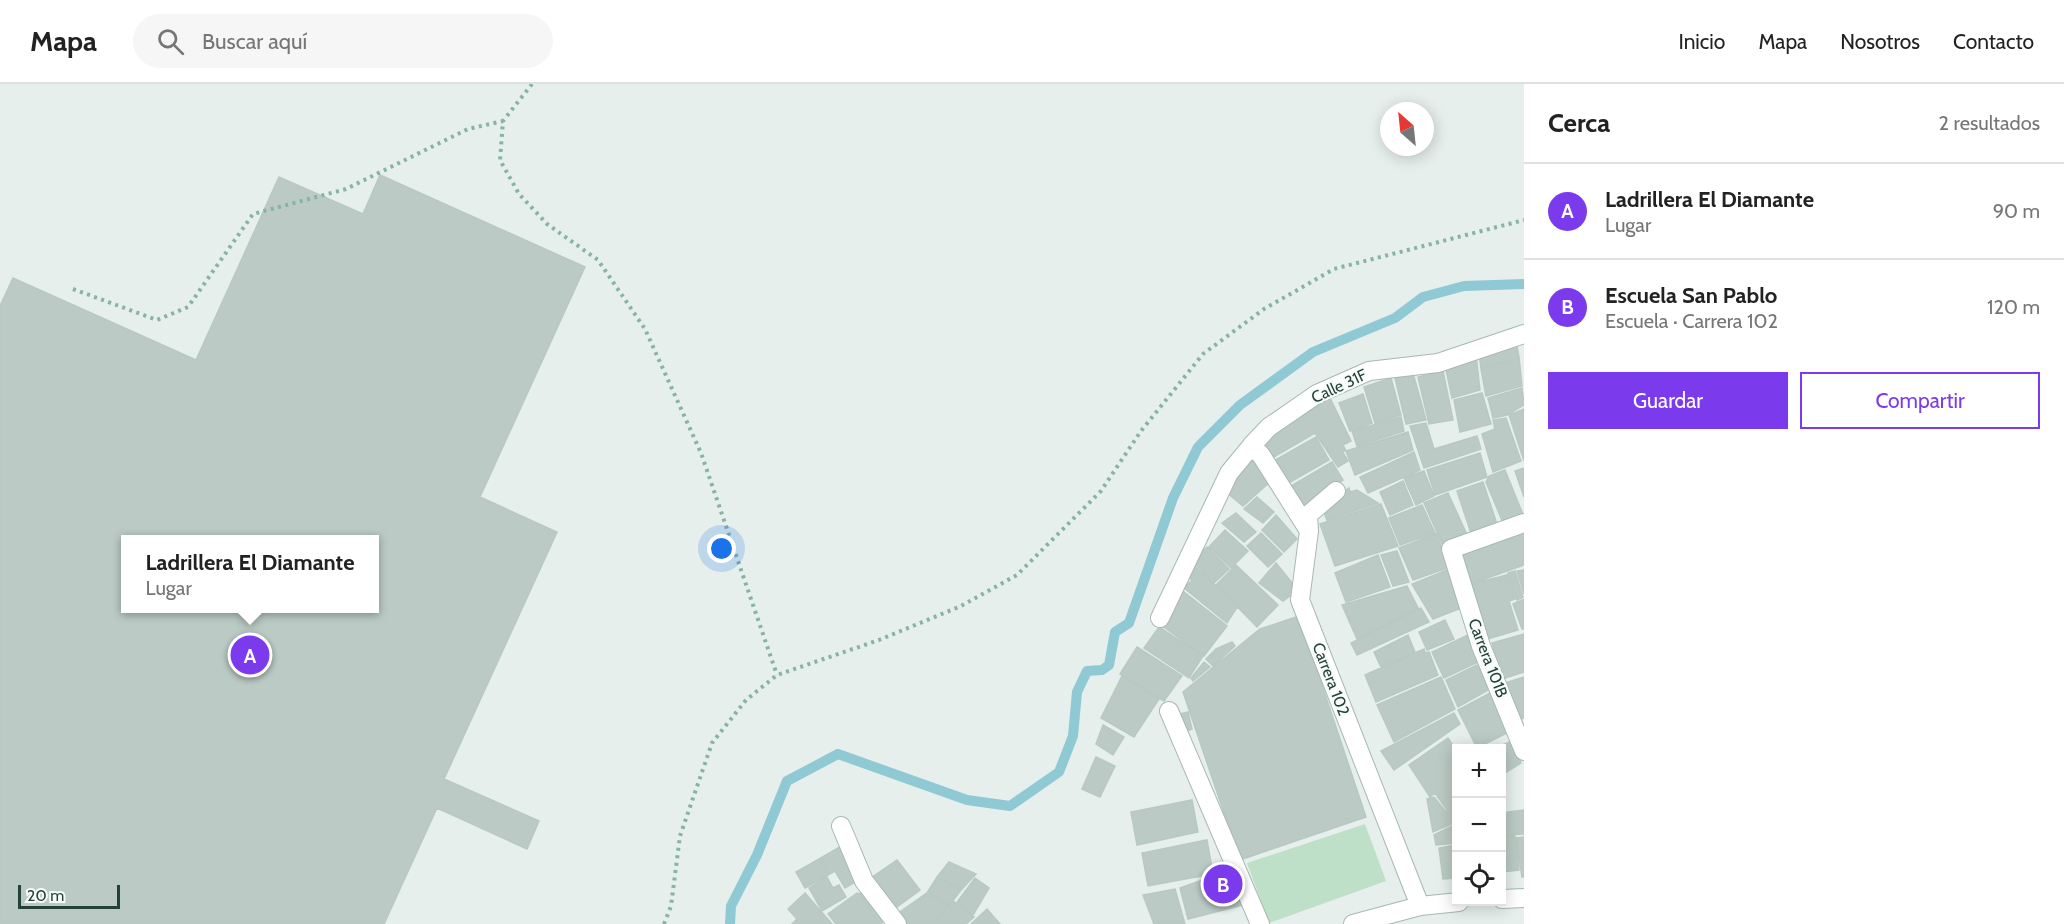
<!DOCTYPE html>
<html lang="es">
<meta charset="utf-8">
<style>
body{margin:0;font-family:Cabin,sans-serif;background:#f6f6f6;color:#222}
.controls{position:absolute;right:18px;bottom:18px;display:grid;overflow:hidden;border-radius:0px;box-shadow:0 3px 15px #0003}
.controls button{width:54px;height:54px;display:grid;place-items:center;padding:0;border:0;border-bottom:2px solid #e0e0e0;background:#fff;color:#222;font:30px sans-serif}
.compass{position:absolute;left:1380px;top:18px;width:54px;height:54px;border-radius:50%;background:#fff;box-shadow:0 3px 15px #0003;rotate:333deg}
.scale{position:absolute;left:18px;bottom:15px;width:102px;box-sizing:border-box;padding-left:6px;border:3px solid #24423a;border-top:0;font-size:16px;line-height:21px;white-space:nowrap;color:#24423a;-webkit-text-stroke:4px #f7fbf9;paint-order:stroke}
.you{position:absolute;left:722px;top:465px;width:21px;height:21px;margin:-15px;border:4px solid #fff;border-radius:50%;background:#1a73e8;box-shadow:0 0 0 9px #1a73e833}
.badge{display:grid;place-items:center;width:39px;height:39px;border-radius:50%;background:#7c3aed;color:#fff;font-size:20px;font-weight:700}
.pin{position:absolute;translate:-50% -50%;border:3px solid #fff;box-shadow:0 2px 6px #0006}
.popup{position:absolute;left:121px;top:451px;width:258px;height:78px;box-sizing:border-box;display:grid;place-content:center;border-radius:0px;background:#fff;filter:drop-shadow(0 2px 4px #0005);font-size:20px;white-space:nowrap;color:#767676}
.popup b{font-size:22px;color:#222}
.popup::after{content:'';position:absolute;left:50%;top:100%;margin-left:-12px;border:12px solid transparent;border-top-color:#fff}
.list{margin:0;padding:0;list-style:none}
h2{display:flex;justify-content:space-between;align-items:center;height:78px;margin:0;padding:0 24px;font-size:26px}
h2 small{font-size:20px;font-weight:400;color:#767676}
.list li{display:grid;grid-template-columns:39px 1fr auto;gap:18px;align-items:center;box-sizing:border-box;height:96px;padding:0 24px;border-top:2px solid #e0e0e0}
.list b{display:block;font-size:22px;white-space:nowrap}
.list p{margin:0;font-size:20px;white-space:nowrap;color:#767676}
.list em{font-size:20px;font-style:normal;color:#767676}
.actions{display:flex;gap:12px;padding:18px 24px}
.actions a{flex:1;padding:14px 0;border:2px solid #7c3aed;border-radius:0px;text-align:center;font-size:21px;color:#7c3aed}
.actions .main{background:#7c3aed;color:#fff}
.icon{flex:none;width:33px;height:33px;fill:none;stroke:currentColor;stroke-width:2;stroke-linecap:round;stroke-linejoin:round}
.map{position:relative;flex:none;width:1524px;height:840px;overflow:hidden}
header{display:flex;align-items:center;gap:36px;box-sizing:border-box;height:84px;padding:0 30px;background:#fff;border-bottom:2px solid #e0e0e0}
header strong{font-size:28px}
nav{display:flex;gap:33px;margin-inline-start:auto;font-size:21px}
.search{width:420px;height:54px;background:#f6f6f6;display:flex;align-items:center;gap:15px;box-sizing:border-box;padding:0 21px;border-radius:33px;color:#767676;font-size:22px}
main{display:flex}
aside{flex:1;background:#fff}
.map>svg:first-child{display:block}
.green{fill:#bfe0c8}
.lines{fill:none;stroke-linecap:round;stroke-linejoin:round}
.stream{stroke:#8ec9d4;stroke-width:10}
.building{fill:#bbcac4;stroke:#b8c9c2;stroke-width:1.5;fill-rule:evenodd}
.minor-casing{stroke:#a8b8b2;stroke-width:20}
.path{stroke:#86b3a5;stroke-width:4;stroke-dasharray:3 4.5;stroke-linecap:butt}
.minor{stroke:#fff;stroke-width:18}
.labels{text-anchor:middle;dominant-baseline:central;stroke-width:4.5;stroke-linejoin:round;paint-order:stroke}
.street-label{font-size:16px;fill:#24423a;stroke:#f7fbf9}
</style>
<header>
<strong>Mapa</strong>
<div class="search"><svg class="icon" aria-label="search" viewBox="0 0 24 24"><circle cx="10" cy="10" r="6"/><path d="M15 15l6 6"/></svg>Buscar aquí</div>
<nav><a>Inicio</a><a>Mapa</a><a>Nosotros</a><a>Contacto</a></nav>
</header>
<main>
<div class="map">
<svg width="1524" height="840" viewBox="0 0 1524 840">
<rect width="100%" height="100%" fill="#e6efeb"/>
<path class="green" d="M 1365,740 L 1386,797 L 1269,839 L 1247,779 Z"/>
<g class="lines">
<path class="stream" d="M 730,840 L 731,822 L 757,771 L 787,697 L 838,670 L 967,716 L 1010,722 L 1059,688 L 1073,652 L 1077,608 L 1087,587 L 1102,586 L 1109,581 L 1115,548 L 1129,539 L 1173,414 L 1198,363 L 1240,321 L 1313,268 L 1395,234 L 1423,213 L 1464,202 L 1524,200"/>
</g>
<path class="building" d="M 380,91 L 585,183 L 480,413 L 557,448 L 444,695 L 539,737 L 527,765 L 437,724 L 384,840 L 0,840 L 0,222 L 13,194 L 196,276 L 279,93 L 363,130 ZM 125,456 L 374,456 L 374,524 L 125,524 Z
M 1516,257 L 1519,273 L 1481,285 L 1479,269 Z
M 1476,271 L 1480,306 L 1452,314 L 1445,281 Z
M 1519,273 L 1522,302 L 1486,312 L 1481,285 Z
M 1443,287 L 1453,336 L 1429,340 L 1418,293 Z
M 1413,289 L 1426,336 L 1406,340 L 1395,294 Z
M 1391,294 L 1401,331 L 1375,339 L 1364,303 Z
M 1522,304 L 1524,321 L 1507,331 L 1493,334 L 1488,314 Z
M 1482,309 L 1491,340 L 1460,348 L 1454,316 Z
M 1363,310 L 1372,339 L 1350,347 L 1339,319 Z
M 1330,314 L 1351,357 L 1343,361 L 1346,367 L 1342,367 L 1348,377 L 1338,383 L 1315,349 L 1272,374 L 1262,358 Z
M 1524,325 L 1524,377 L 1509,331 Z
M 1401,333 L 1404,347 L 1357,362 L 1352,347 Z
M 1506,334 L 1521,377 L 1493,388 L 1482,350 L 1495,345 L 1493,336 Z
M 1426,339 L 1434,365 L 1477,352 L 1481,365 L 1424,384 L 1410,342 Z
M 1408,348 L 1413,366 L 1355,391 L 1346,367 Z
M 1316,353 L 1329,376 L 1285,401 L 1270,379 Z
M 1414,368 L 1420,386 L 1368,409 L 1360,393 Z
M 1480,369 L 1487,393 L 1435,411 L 1427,386 Z
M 1253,376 L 1272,396 L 1243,422 L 1226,408 L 1231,398 Z
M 1332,378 L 1343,396 L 1301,424 L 1286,405 Z
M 1524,384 L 1524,413 L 1515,387 Z
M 1505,386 L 1524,433 L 1504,441 L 1486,398 L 1489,392 Z
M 1424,387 L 1434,412 L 1416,421 L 1404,394 Z
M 1403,397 L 1413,421 L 1390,431 L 1380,408 Z
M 1483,398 L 1498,443 L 1472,452 L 1457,407 Z
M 1349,404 L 1350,408 L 1357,406 L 1378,419 L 1327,436 L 1322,424 Z
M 1448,409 L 1467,451 L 1443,462 L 1424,419 Z
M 1257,413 L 1274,428 L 1263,439 L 1244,425 Z
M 1381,420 L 1398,462 L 1335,482 L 1320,440 Z
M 1422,421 L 1435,449 L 1400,461 L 1389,434 Z
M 1236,429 L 1256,448 L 1244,458 L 1222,439 Z
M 1276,431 L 1297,455 L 1284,468 L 1262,446 Z
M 1225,446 L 1248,467 L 1231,484 L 1209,463 Z
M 1261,449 L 1282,470 L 1268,483 L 1247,462 Z
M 1436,450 L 1450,483 L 1413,496 L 1399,464 Z
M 1524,450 L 1524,481 L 1468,501 L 1457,472 Z
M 1207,463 L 1229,485 L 1214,499 L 1192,477 Z
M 1397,467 L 1409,498 L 1393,502 L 1381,471 Z
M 1378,471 L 1390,503 L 1346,518 L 1335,489 Z
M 1191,479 L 1238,522 L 1227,539 L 1184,504 L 1192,496 L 1184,489 Z
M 1276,479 L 1298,506 L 1283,517 L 1259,499 Z
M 1236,481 L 1278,521 L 1257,543 L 1216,501 Z
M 1452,484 L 1466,522 L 1433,535 L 1412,500 Z
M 1524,486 L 1524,510 L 1517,487 Z
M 1515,487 L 1523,513 L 1517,516 L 1508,489 Z
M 1507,491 L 1515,515 L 1509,517 L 1518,546 L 1484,556 L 1468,501 Z
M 1407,502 L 1418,524 L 1357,555 L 1342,521 Z
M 1179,504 L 1227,542 L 1204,572 L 1161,541 L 1177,519 L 1171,514 Z
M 1524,515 L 1524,545 L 1522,545 L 1513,520 Z
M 1421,524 L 1429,538 L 1357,571 L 1351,559 Z
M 1299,532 L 1366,733 L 1240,776 L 1183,608 L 1260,545 Z
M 1445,536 L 1454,555 L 1427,566 L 1419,548 Z
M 1159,543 L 1203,572 L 1189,594 L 1144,564 Z
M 1472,549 L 1480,577 L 1444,594 L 1432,568 Z
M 1524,550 L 1524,588 L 1502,595 L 1492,559 Z
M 1408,551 L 1415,568 L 1381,583 L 1374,568 Z
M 1232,558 L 1235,562 L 1213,582 L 1206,575 L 1216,565 Z
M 1137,563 L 1182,592 L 1164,617 L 1120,590 Z
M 1424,565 L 1425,569 L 1429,568 L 1438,591 L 1376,618 L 1365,591 Z
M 1204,578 L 1210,583 L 1193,597 L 1191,594 Z
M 1477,581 L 1490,605 L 1458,623 L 1446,596 Z
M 1122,592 L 1159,615 L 1134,653 L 1101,634 Z
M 1441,593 L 1455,625 L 1394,658 L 1377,621 Z
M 1524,593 L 1524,634 L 1518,636 L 1505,599 Z
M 1490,609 L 1511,647 L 1477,664 L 1458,626 Z
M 1188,628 L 1192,645 L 1181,649 L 1176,631 Z
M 1454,629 L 1460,640 L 1394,686 L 1381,667 Z
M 1103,641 L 1124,653 L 1113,671 L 1096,660 Z
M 1448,654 L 1456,666 L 1456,720 L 1447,726 L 1435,709 L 1430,713 L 1409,681 Z
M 1514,656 L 1521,679 L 1502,691 L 1502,664 L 1496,664 Z
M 1096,673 L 1115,682 L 1100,713 L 1082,705 Z
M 1434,713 L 1446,728 L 1456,722 L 1456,738 L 1433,748 L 1427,715 Z
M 1192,716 L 1198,748 L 1137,761 L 1131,728 Z
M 1524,726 L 1524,750 L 1502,751 L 1502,729 Z
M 1456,740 L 1456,759 L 1436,761 L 1434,751 Z
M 1502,752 L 1515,752 L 1519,786 L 1502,788 Z
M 1524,753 L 1524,793 L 1522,793 L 1516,754 Z
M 1207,756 L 1213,790 L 1148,802 L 1142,769 Z
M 843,761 L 862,794 L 845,804 L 835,787 L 828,791 L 819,775 Z
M 1456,761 L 1456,794 L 1443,795 L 1439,764 Z
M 819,775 L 828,791 L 805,804 L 796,788 Z
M 897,776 L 920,806 L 893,826 L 871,794 Z
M 949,778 L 976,790 L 961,806 L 937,793 Z
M 1233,785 L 1247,820 L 1188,835 L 1180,804 Z
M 827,793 L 833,804 L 839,801 L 846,813 L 822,827 L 809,804 Z
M 937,793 L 961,806 L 949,822 L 927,809 Z
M 975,794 L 989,804 L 973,831 L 957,818 Z
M 872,801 L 892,831 L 880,840 L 859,810 Z
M 1175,805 L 1185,840 L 1154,840 L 1143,811 Z
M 805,809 L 832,840 L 792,840 L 797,835 L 788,825 Z
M 857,809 L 859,810 L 879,840 L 836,840 L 828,830 Z
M 927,809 L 949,822 L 931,840 L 902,840 L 894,832 Z
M 953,817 L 974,833 L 966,840 L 931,840 Z
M 987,825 L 1000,840 L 971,840 Z"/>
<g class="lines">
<defs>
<path id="minor" d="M 1524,439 L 1451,465 L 1481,562 L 1524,667
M 1309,447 L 1308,431 L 1336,407
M 1160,534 L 1229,389 L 1253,360
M 1169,627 L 1260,840
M 841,742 L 864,797 L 897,840
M 1502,815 L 1524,814
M 1420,822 L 1300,516 L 1309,447 L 1261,371 L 1251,362 L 1269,343 L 1317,310 L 1369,287 L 1438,279 L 1524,250
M 1353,840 L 1420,822 L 1459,818"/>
</defs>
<use href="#minor" class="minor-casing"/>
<path class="path" d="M 532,0 L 503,37 L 500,76 L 519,110 L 547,140 L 598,176 L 645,245 L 701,369 L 777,591
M 73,205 L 157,236 L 188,223 L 253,130 L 346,105 L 468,45 L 503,37
M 664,840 L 671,822 L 680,752 L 712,659 L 746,616 L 777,591 L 879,556 L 961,522 L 1017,491 L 1101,407 L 1141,347 L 1203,270 L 1264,225 L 1334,185 L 1524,136"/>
<use href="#minor" class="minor"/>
</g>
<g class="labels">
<g class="street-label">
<text transform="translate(1339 302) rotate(-25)">Calle 31F</text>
<text transform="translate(1488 574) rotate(69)">Carrera 101B</text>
<text transform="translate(1331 595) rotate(69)">Carrera 102</text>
</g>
</g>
</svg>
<div class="controls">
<button>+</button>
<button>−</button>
<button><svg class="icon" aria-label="locate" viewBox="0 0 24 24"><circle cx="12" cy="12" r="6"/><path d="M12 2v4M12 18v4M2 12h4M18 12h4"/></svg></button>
</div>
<svg class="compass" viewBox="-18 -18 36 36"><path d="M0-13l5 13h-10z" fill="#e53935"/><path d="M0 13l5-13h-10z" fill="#767676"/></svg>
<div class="scale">20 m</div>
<div class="you"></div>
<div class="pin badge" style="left:250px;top:571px">A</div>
<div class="popup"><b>Ladrillera El Diamante</b>Lugar</div>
<div class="pin badge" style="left:1223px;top:800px">B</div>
</div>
<aside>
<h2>Cerca<small>2 resultados</small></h2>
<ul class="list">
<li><span class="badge">A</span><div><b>Ladrillera El Diamante</b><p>Lugar</p></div><em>90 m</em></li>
<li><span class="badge">B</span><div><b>Escuela San Pablo</b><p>Escuela · Carrera 102</p></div><em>120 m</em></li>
</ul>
<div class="actions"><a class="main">Guardar</a><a>Compartir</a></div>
</aside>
</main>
